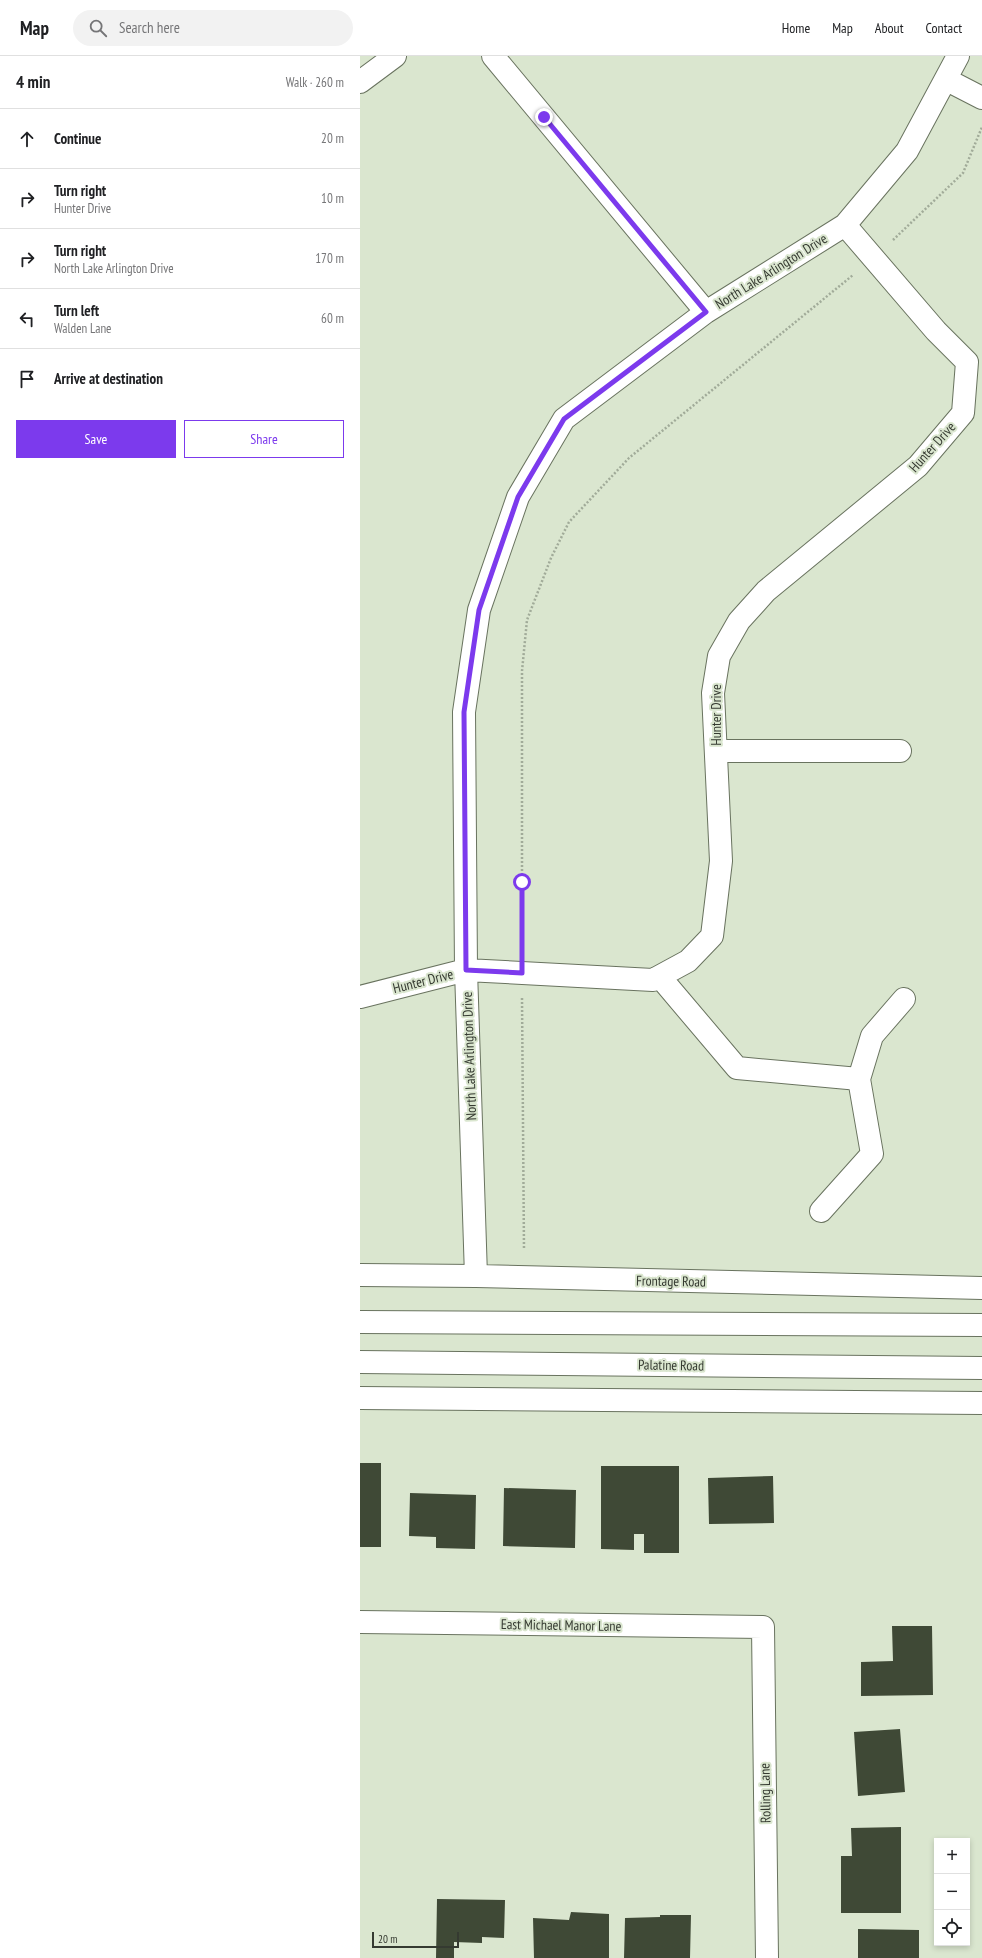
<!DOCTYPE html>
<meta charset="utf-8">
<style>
body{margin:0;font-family:"PT Sans Narrow",sans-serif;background:#f2f2f2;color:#202124}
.controls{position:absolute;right:12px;bottom:12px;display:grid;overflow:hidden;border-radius:0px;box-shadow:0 2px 6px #0003}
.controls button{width:36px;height:36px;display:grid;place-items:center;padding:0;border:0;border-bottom:1px solid #e0e0e0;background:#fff;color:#202124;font:20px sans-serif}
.scale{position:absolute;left:12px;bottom:10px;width:87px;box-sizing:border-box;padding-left:4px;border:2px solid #353a31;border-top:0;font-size:11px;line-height:14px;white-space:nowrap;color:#353a31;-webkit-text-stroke:3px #dae6cf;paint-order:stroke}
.stop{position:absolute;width:12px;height:12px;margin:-9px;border:3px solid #7c3aed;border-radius:50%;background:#fff}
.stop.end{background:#7c3aed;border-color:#fff;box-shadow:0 1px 4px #0008}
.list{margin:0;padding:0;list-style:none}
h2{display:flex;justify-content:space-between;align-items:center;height:52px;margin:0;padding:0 16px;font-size:17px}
h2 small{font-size:13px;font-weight:400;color:#757577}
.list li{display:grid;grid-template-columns:26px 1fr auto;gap:12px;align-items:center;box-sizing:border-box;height:60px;padding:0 16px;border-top:1px solid #e0e0e0}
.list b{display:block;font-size:15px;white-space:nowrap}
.list p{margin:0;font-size:13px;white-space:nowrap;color:#757577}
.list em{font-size:13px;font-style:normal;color:#757577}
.actions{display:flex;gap:8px;padding:12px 16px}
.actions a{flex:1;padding:9px 0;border:1px solid #7c3aed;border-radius:0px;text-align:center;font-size:14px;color:#7c3aed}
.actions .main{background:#7c3aed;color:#fff}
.icon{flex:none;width:22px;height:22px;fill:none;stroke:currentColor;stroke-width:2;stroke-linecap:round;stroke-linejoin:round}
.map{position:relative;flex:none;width:622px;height:1902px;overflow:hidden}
header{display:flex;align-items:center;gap:24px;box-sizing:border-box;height:56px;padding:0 20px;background:#fff;border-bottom:1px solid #e0e0e0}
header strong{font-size:19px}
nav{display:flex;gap:22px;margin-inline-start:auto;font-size:14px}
.search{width:280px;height:36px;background:#f2f2f2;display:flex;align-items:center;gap:10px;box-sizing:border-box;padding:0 14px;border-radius:22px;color:#757577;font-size:15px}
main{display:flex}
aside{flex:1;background:#fff}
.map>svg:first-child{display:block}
.building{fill:#3f4936}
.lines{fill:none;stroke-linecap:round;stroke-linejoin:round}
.minor-casing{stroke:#69735f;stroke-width:24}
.highway-casing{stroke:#69735f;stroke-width:24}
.path{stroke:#a1ab99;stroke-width:2.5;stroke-dasharray:2 2;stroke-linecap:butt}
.minor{stroke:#fff;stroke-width:22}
.highway{stroke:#fff;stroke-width:22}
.route{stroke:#7c3aed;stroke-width:5}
.labels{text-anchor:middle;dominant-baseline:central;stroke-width:4;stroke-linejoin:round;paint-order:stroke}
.street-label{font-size:14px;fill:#353a31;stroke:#dae6cf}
</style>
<header>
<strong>Map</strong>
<div class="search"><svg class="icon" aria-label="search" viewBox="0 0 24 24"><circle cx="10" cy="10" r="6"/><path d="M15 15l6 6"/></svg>Search here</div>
<nav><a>Home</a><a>Map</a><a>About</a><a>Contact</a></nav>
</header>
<main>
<aside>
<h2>4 min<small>Walk · 260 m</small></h2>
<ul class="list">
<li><svg class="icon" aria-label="ahead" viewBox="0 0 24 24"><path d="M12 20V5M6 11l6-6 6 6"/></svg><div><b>Continue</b></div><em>20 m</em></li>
<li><svg class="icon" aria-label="right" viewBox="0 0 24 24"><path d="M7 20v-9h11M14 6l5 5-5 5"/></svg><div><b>Turn right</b><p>Hunter Drive</p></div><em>10 m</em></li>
<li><svg class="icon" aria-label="right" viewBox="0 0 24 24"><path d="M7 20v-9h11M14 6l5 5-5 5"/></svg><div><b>Turn right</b><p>North Lake Arlington Drive</p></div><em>170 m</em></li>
<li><svg class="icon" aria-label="left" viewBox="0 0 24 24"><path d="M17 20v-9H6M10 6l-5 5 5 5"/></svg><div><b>Turn left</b><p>Walden Lane</p></div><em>60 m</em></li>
<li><svg class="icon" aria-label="arrive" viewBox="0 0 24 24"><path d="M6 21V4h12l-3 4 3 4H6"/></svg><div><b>Arrive at destination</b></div></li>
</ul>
<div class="actions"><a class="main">Save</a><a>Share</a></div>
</aside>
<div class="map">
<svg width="622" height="1902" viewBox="0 0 622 1902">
<rect width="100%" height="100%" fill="#dae6cf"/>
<path class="building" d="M 0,1407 L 21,1407 L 21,1491 L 0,1491 Z
M 241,1410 L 319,1410 L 319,1497 L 284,1497 L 284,1478 L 274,1478 L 274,1494 L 241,1493 Z
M 413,1420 L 414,1467 L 349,1468 L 348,1422 Z
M 144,1432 L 216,1434 L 215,1492 L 143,1490 Z
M 50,1437 L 116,1439 L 115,1493 L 76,1492 L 76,1481 L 49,1480 Z
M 532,1570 L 572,1570 L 573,1639 L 501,1640 L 501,1606 L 533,1605 Z
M 540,1673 L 545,1736 L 498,1740 L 494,1676 Z
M 541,1771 L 541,1857 L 481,1857 L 481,1800 L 492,1800 L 491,1772 Z
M 77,1843 L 145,1844 L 144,1882 L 122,1881 L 122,1887 L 94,1886 L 94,1902 L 76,1902 Z
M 211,1856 L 249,1858 L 249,1902 L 174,1902 L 173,1862 L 209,1864 Z
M 300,1859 L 331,1859 L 330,1902 L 264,1902 L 265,1862 L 300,1861 Z
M 498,1873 L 559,1874 L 559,1902 L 498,1902 Z"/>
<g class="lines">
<defs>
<path id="minor" d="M 133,0 L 346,256
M 587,24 L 622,42
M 0,26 L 35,0
M 356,695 L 540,695
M 300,921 L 377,1012 L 499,1023 L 512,1098 L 461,1155
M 0,941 L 106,914 L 293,924 L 328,905 L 352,880 L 361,805 L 353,637 L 359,600 L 379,565 L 406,535 L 558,410 L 603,357 L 607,306 L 576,275 L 485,169
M 499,1023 L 512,980 L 544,943
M 0,1219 L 116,1220 L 622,1232
M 116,1220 L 106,914 L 104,656 L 119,554 L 158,441 L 204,363 L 346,256 L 485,169 L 547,95 L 598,0
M 0,1342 L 622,1347
M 0,1566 L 403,1571 L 407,1902"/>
<path id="highway" d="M 0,1266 L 622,1269
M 0,1306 L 622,1312"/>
</defs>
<use href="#minor" class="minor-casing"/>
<use href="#highway" class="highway-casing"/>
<path class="path" d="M 533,184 L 603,117 L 622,71
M 162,891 L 162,615 L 167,564 L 191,502 L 209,466 L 269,402 L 493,219
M 162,942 L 164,1194"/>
<use href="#minor" class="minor"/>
<use href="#highway" class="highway"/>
</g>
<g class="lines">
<path class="route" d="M 162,826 L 162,917 L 106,914 L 104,656 L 119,554 L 158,441 L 204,363 L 346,256 L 184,61"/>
</g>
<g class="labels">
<g class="street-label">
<text transform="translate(411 215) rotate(-32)">North Lake Arlington Drive</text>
<text transform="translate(572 391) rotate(-48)">Hunter Drive</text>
<text transform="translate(356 659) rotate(-90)">Hunter Drive</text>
<text transform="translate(63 925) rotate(-14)">Hunter Drive</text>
<text transform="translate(109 1000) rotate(-92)">North Lake Arlington Drive</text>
<text transform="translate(311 1225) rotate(1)">Frontage Road</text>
<text transform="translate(311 1309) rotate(1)">Palatine Road</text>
<text transform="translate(201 1569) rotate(1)">East Michael Manor Lane</text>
<text transform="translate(405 1737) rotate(-91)">Rolling Lane</text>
</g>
</g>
</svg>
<div class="controls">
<button>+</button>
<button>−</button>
<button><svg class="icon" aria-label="locate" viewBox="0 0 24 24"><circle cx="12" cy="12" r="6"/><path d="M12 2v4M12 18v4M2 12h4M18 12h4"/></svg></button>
</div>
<div class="scale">20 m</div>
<div class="stop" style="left:162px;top:826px"></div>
<div class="stop end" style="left:184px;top:61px"></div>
</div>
</main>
